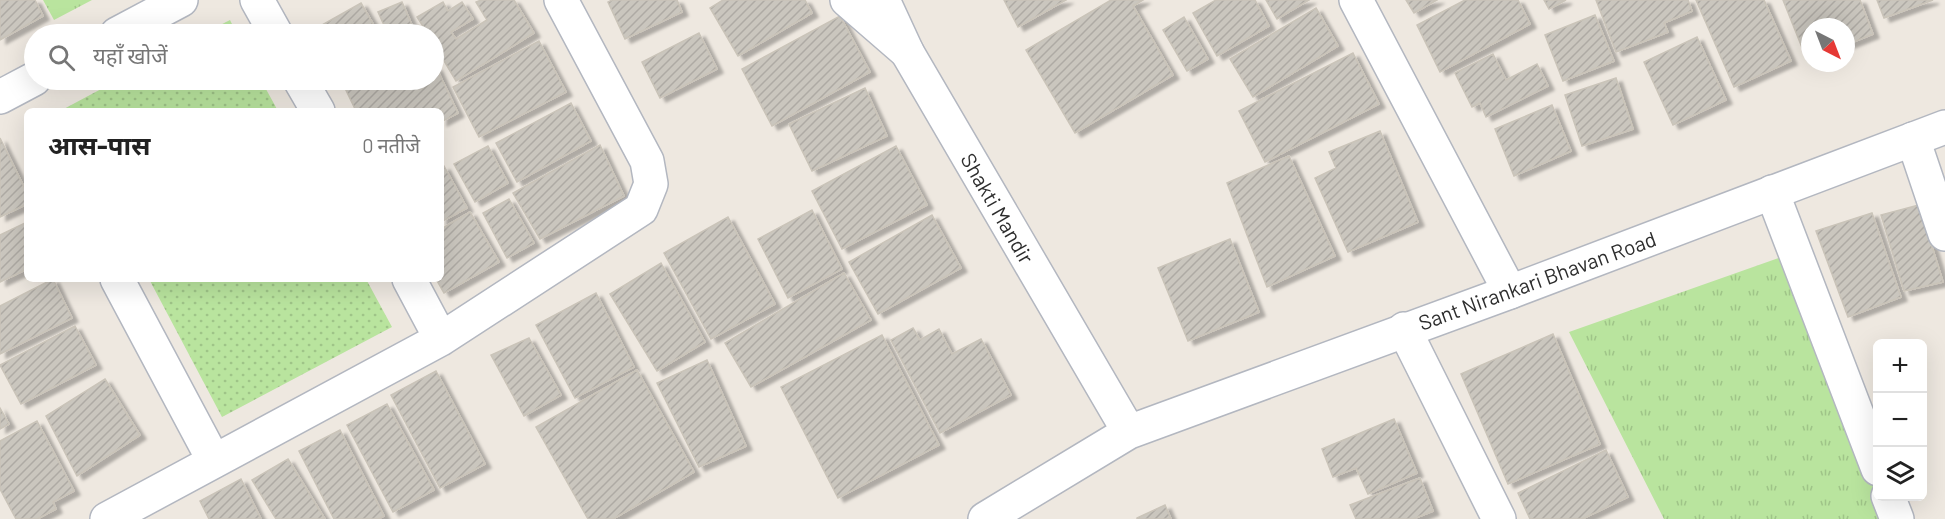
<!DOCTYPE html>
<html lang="hi">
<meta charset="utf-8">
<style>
body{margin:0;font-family:Barlow,"Noto Sans Devanagari",sans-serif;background:#f2f2f2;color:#222}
.controls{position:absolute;right:18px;bottom:18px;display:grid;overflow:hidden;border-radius:9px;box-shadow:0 6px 24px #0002}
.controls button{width:54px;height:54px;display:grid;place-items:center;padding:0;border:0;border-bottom:2px solid #e0e0e0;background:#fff;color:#222;font:30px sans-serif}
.compass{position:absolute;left:1801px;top:18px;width:54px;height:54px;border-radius:50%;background:#fff;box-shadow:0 6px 24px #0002;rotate:138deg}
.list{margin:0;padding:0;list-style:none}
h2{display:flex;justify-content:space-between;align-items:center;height:78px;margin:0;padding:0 24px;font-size:26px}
h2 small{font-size:20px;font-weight:400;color:#767676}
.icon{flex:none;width:33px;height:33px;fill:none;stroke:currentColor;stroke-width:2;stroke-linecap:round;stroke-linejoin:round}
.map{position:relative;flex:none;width:1945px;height:519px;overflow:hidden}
.search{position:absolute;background:#fff;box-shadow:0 6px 24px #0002;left:24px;top:24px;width:420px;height:66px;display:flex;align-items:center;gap:15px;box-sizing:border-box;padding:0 21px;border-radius:33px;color:#767676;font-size:22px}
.panel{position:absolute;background:#fff;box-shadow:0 6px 24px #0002;left:24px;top:108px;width:420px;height:174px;border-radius:9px}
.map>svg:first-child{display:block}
.grass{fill:url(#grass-tufts)}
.park{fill:url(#park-dots)}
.building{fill:url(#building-hatch);stroke:#cac4b9;stroke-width:1.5;filter:url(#shadow)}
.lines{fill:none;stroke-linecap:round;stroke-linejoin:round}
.minor-casing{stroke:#b3b7c0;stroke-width:36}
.tertiary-casing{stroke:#b3b7c0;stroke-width:36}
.minor{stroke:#fff;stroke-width:33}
.tertiary{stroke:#fff;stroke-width:33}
.labels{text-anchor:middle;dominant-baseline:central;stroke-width:4.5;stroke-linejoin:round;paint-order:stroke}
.street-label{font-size:21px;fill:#2d2d2d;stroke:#fff}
</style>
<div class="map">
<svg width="1945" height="519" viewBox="0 0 1945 519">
<defs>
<pattern id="grass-tufts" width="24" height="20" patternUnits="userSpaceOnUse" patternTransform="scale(1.5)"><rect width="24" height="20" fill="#b9e49e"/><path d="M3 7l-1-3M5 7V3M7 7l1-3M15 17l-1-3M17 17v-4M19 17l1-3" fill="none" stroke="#9fc488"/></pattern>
<pattern id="park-dots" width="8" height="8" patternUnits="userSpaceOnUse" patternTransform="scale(1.5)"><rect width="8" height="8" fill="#b9e49e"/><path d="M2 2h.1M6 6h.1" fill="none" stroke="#9fc488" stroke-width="1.8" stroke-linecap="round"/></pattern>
<pattern id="building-hatch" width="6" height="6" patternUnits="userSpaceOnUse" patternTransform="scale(1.5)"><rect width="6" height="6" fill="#cac6be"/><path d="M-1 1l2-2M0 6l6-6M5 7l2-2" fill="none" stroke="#aeaaa4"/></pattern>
<filter id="shadow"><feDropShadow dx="6" dy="4" stdDeviation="1.5" flood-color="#0004"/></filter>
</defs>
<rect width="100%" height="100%" fill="#eee8e0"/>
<path class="grass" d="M 43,0 L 92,0 L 54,20 Z
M 1804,249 L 1877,434 L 1878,496 L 1911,519 L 1664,519 L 1569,332 Z"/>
<path class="park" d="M 230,20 L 237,34 L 203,34 Z
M 118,80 L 261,80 L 278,111 L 60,111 Z
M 149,279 L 366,279 L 392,327 L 222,417 Z"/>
<path class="building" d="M 0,0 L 35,0 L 43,16 L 0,40 Z
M 481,0 L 514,0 L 534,33 L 456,81 L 434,44 L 434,34 L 428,34 L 417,17 L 443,2 L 448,11 L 462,2 L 473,19 L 451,32 L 456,39 L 487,20 L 476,2 Z
M 612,0 L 677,0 L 682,12 L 625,39 L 608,2 Z
M 723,0 L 805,0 L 812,13 L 738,56 L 710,8 Z
M 1004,0 L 1066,0 L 1018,27 Z
M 1111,0 L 1143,0 L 1133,6 L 1173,75 L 1075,133 L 1026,50 Z
M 1216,0 L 1255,0 L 1269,26 L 1217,56 L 1193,13 Z
M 1266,0 L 1309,0 L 1277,19 Z
M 1406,0 L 1437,0 L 1414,13 Z
M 1465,0 L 1518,0 L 1530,24 L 1440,72 L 1417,25 Z
M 1544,0 L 1566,0 L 1549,9 Z
M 1596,0 L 1688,0 L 1692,11 L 1664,23 L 1668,32 L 1616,52 Z
M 1696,0 L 1764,0 L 1791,61 L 1734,87 Z
M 1783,0 L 1860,0 L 1873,34 L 1846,45 L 1846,27 L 1810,27 L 1810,59 L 1807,60 Z
M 1877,0 L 1933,0 L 1884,18 Z
M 402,2 L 416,34 L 388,34 L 378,12 Z
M 361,3 L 379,34 L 306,34 Z
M 1316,8 L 1338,46 L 1253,97 L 1230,59 Z
M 1595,15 L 1614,61 L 1563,81 L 1545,35 Z
M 840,16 L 870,72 L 772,126 L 742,69 Z
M 1184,17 L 1208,59 L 1187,71 L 1163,30 Z
M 699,33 L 717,69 L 660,98 L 642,62 Z
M 1697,37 L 1726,100 L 1673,125 L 1644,62 Z
M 539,41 L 566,92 L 479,137 L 453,87 Z
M 1353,53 L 1379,104 L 1265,162 L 1239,111 Z
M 1493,54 L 1506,80 L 1537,64 L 1548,86 L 1486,117 L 1480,103 L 1472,107 L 1455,73 Z
M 436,67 L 458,113 L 441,122 L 441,111 L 356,111 L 344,86 L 357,80 L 397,80 L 399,85 L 410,80 L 434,80 L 434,68 Z
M 1616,78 L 1633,129 L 1582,146 L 1565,95 Z
M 865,88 L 887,136 L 812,171 L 789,124 Z
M 571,103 L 591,141 L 517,182 L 496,143 Z
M 1552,105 L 1571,151 L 1514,176 L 1495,129 Z
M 1380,131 L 1418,222 L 1348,252 L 1315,178 L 1336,168 L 1329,152 Z
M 0,138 L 27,193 L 27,204 L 0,217 Z
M 600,145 L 624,196 L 540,239 L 513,193 Z
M 488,146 L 508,183 L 475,202 L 454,164 Z
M 896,146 L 927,205 L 842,249 L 812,191 Z
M 1289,156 L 1335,256 L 1267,287 L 1227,183 Z
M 444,166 L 467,208 L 441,222 L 441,168 Z
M 509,199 L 534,243 L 507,258 L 483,213 Z
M 1919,205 L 1943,282 L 1904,291 L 1881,215 Z
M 812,210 L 842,269 L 788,298 L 758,239 Z
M 470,212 L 499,262 L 444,293 L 436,279 L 441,279 L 441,229 Z
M 1872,213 L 1901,297 L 1848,317 L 1816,231 Z
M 932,215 L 961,268 L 878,314 L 849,262 Z
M 728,217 L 775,304 L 711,339 L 664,253 Z
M 25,223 L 27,228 L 27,269 L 0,282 L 0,235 Z
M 1230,239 L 1259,312 L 1188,341 L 1158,268 Z
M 661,263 L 705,342 L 657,371 L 610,294 Z
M 844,273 L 871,320 L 751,387 L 725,343 Z
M 53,279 L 72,318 L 0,354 L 0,306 Z
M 596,293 L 634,367 L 575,398 L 536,325 Z
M 75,326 L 96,365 L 21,404 L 0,365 Z
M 913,328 L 920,340 L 939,329 L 952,354 L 981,339 L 1011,395 L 940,433 L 891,340 Z
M 1553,334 L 1600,444 L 1508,484 L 1461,374 Z
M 882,335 L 939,445 L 838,498 L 781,387 Z
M 529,338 L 561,395 L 524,416 L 491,355 Z
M 707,360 L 746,446 L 699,467 L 657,383 Z
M 637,370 L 694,472 L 613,519 L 588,519 L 536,427 Z
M 436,371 L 485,464 L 440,488 L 391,395 Z
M 105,379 L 140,435 L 77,476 L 46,416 Z
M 387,404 L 434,490 L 393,512 L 347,425 Z
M 0,408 L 9,424 L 0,429 Z
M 1394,419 L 1417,473 L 1368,494 L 1356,468 L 1333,477 L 1322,449 Z
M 37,421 L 74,491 L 53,502 L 56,509 L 37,519 L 16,519 L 0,489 L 0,441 Z
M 340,430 L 384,516 L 378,519 L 334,519 L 299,451 Z
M 1606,450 L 1628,497 L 1582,519 L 1530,519 L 1518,493 Z
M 288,459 L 325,519 L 276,519 L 252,480 Z
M 1420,478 L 1433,511 L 1413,519 L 1356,519 L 1350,505 Z
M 241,479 L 261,519 L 209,519 L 200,501 Z
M 1165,505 L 1171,519 L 1137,519 L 1137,518 Z"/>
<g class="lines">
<defs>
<path id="minor" d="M 257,0 L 276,34
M 847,0 L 907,52
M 1356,0 L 1510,292
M 117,34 L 181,0
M 300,80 L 318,111
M 0,97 L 34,79
M 1913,139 L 1945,234
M 1772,192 L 1878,469
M 117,279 L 214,461
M 409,279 L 441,339
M 1404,329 L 1499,519
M 1888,496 L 1897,519
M 107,519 L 441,339 L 641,209 L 651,184 L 647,161 L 561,0"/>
<path id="tertiary" d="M 883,0 L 907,52 L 1129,432
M 985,519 L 1129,432 L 1510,292 L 1945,127"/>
</defs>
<use href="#minor" class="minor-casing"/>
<use href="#tertiary" class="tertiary-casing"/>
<use href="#minor" class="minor"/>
<use href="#tertiary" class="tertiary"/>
</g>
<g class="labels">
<g class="street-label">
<text transform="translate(998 208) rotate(60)">Shakti Mandir</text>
<text transform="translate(1537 280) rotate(-20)">Sant Nirankari Bhavan Road</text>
</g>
</g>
</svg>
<div class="controls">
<button>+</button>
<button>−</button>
<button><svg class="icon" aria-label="layers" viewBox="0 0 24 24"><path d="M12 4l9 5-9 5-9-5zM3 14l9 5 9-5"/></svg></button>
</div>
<svg class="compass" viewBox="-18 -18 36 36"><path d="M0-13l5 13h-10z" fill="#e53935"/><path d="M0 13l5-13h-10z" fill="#767676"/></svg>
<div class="search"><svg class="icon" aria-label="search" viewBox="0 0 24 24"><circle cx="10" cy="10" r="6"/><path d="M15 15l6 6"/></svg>यहाँ खोजें</div>
<section class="panel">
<h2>आस-पास<small>0 नतीजे</small></h2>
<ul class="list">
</ul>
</section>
</div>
